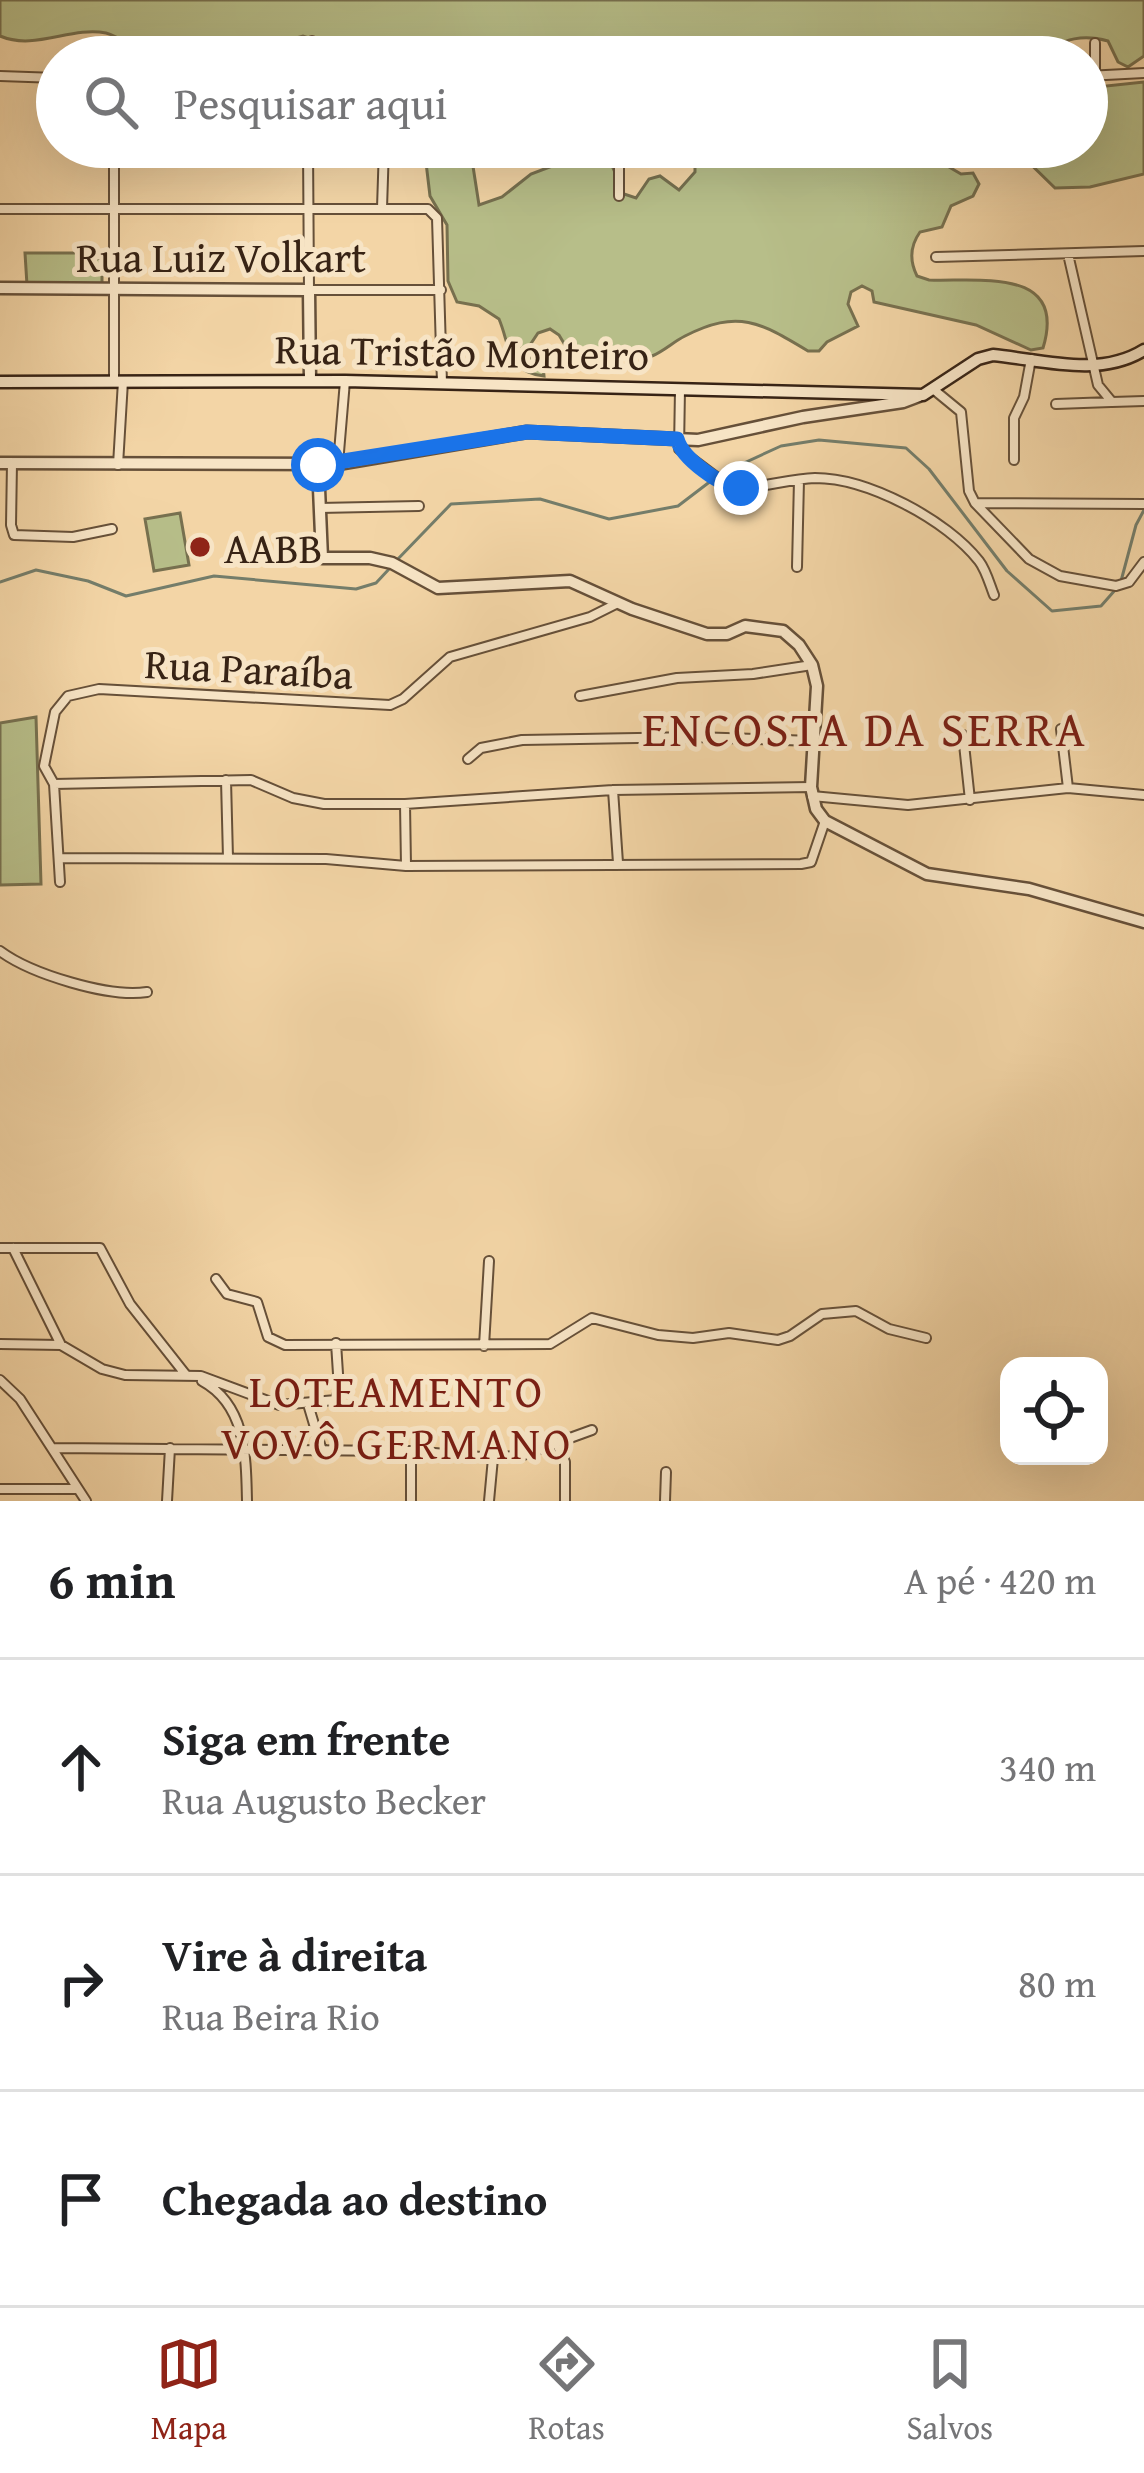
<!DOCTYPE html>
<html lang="pt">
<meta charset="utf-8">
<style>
body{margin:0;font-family:"Gentium Book Plus",serif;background:#f2f2f2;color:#202124}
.controls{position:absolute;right:36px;bottom:36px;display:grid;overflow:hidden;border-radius:24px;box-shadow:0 12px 48px #0002}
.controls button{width:108px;height:108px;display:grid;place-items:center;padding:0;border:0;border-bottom:3px solid #e0e0e0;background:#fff;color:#202124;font:60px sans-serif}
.stop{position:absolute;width:36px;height:36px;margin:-27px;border:9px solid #1a73e8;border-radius:50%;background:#fff}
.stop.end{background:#1a73e8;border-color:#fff;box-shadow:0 3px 12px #0008}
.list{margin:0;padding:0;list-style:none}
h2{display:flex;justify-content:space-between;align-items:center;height:156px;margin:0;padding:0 48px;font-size:51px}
h2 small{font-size:39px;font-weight:400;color:#757577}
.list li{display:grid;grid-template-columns:78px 1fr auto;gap:36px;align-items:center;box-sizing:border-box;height:216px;padding:0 48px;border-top:3px solid #e0e0e0}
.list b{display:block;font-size:45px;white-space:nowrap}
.list p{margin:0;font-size:39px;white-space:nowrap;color:#757577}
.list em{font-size:39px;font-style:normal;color:#757577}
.icon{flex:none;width:66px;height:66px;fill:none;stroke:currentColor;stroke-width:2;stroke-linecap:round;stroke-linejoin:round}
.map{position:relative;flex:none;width:1144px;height:1501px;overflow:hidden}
.search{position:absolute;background:#fff;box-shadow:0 12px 48px #0002;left:36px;right:36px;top:36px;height:132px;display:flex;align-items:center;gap:30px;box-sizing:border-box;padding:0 42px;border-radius:66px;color:#757577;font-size:45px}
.sheet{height:804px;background:#fff}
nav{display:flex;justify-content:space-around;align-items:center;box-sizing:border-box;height:168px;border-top:3px solid #e0e0e0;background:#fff;font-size:33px;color:#757577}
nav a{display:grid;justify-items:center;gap:6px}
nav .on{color:#8f2418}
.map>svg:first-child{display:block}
.green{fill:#b7be89;stroke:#77704f;stroke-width:3}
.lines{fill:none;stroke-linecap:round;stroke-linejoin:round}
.stream{stroke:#747d6a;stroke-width:3}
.minor-casing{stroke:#665039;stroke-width:12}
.tertiary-casing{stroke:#665039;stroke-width:15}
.secondary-casing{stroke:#372315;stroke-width:15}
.minor{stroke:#f7e4c5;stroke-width:8}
.tertiary{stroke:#f7e4c5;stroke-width:10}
.secondary{stroke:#f7e4c5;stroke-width:10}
.route{stroke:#1a73e8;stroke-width:15}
.poi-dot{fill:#8f2418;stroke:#f7e4c5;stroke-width:4.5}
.labels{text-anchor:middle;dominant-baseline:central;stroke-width:10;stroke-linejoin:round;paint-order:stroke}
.street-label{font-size:42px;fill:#372315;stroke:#f7e4c5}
.poi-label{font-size:42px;fill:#372315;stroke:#f7e4c5;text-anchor:start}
.neighbourhood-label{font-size:45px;letter-spacing:3px;fill:#7a1f14;stroke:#f7e4c5}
.quarter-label{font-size:48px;letter-spacing:3px;fill:#7a1f14;stroke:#f7e4c5}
</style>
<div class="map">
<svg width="1144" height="1501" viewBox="0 0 1144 1501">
<rect width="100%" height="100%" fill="#f3d5a6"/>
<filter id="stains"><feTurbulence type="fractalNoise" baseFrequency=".00167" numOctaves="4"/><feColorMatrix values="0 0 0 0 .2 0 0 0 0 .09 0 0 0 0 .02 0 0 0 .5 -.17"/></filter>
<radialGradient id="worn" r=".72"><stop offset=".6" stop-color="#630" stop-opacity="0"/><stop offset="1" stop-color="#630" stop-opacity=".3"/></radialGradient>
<path class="green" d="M 0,0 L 1144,0 L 1144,56 L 1128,67 L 1118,62 L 1108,41 C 1087,35 1059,36 1048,57 L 889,54 L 444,57 L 441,44 L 425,40 L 406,48 L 405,57 L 392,57 L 390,48 L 370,39 L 336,47 L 303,36 L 293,39 L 291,57 L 272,57 L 267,51 L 256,50 L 245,57 L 139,57 L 140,52 C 130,46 118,36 106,33 C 71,26 35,51 0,36 Z
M 1144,82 L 1144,174 L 1090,187 L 1055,188 L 1013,147 L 1087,147 L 1087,88 Z
M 420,147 L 470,147 L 479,205 L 502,197 L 531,174 L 555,165 L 566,147 C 612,147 607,156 624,194 L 636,198 L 649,179 L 660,176 L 679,190 L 695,172 L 695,147 L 956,147 L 950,155 L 949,167 L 961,174 L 973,173 L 979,184 L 973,196 L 951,206 L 942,227 L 920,232 C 910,246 909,260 917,276 L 929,280 C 977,282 1068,266 1043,348 L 1031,350 L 976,325 L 874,302 L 872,291 L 862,286 L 851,292 L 848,304 L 858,326 L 827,342 L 819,351 L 808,351 C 760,322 738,309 685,336 C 673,342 664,351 652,356 L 603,348 L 583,356 L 571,355 L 559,335 L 550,329 L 538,333 L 526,351 L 532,361 L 543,365 L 544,376 C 505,371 511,347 499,319 L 479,306 L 457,302 L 448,281 L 447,225 L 430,196 L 425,154 Z
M 25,253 L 81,253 L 102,260 L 102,284 L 27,285 Z
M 180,513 L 189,565 L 154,571 L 145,519 Z
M 36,717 L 41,884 L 0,885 L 0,723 Z"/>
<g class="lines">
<path class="stream" d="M 396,561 L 451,504 L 540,499 L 609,519 L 678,506 L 720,474 L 781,446 L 819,440 L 906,448 L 929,469 L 1007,571 L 1052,611 L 1101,606 L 1116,589
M 1121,581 L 1136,525 L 1144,510
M 0,582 L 36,570 L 88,581 L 126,596 L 214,576 L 356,589 L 376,583 L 390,568"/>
<defs>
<path id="minor" d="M 312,57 L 312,41
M 1095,75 L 1095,43
M 0,76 L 57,78
M 1087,76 L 1144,73
M 308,147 L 309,290 L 441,290
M 619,147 L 619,196
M 382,208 L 384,147
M 0,209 L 428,209 L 437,218 L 442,383
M 1068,254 L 1098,385 L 1112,402 L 1144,401
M 936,257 L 1144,251
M 114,379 L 114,147
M 680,389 L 679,449 L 731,488 C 759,489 787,479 815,478 C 868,478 947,520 979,561 C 986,570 990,585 994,595
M 933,389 L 961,412 L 969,491 L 975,503 L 1029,559 L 1060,576 L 1116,586 L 1129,582 L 1144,562
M 1056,404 L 1111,402
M 1014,460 L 1014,418 L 1024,397 L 1031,359
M 12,463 L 11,525 L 14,535 L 73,537 L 112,529
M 338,464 L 345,381
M 118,465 L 123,381
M 976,503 L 1144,504
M 319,508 L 419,506
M 797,567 L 799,480
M 580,696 L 677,678 L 753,674 L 812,665
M 1061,729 L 1068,788
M 963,735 L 970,800
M 468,759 L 481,748 L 522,740 L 695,737 L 813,741
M 226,780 L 228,858
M 54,784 L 251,780 L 293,798 L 324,804 L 405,804 L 613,790 L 811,787
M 613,790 L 618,863
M 812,796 L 908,805 L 1068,788 L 1144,795
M 405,804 L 406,866
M 60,858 L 326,859 L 406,866 L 801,864 L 811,862 L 825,821
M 60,882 L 54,784 L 44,766 L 55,712 L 68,696 L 99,689 L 390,705 L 403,699 L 450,657 L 590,617 L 616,604
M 0,951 C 31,974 109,998 147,992
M 0,1248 L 100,1248 L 130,1304 L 186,1375
M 13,1248 L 61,1345
M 216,1279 L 227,1294 L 257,1302 L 268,1337 L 285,1345 L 550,1344 L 592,1318 L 658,1335 L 693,1338 L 729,1333 L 778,1340 L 790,1336 L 822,1314 L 856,1311 L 889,1329 L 926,1338
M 0,1344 L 61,1345 L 102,1369 L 125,1375 L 201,1376 L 279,1405 L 336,1400 L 339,1389 L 336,1343
M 484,1346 L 489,1261
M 0,1380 L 20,1399 L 86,1501
M 202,1381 C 246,1405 246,1456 247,1501
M 308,1404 L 322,1451
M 556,1442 L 565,1462 L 565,1501
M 53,1448 L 411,1451 L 493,1458 L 523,1455 L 592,1430
M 0,1489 L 77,1489
M 167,1501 L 170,1448
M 411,1501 L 411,1451
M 489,1501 L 493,1458
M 665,1501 L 666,1472"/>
<path id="tertiary" d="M 0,288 L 309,290 L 310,380
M 0,463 L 338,464 L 527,432 L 698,440 L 803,417 L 903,402 L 919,396
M 318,465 L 322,558 L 370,558 L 392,563 L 438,588 L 570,581 L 632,609 L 707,634 L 727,634 L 745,626 L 783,631 L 799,645 L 812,665 L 817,686 L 811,787 L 816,809 L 825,821 L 927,874 L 1029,889 L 1144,922"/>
<path id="secondary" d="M 0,382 L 345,381 L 923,395 L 978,359 L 993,355 C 1043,360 1099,378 1144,350"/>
</defs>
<use href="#minor" class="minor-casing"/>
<use href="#tertiary" class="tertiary-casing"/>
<use href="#secondary" class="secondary-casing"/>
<use href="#minor" class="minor"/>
<use href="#tertiary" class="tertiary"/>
<use href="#secondary" class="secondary"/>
</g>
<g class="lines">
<path class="route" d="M 318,465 L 527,432 L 677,439 C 682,458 721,487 741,488"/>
</g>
<circle class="poi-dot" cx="200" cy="547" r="12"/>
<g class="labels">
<g class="street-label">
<text x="221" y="256">Rua Luiz Volkart</text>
<text transform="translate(462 351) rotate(1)">Rua Tristão Monteiro</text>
<text transform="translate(249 668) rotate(3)">Rua Paraíba</text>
</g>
<g class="poi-label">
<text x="224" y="547">AABB</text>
</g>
<g class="neighbourhood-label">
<text x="397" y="1390">LOTEAMENTO<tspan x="397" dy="52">VOVÔ GERMANO</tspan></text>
</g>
<g class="quarter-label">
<text x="865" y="728">ENCOSTA DA SERRA</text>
</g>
</g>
<rect width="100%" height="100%" filter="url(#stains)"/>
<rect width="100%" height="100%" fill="url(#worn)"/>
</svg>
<div class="controls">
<button><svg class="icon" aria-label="locate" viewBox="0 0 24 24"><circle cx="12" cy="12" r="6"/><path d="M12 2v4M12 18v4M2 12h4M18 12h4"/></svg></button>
</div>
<div class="stop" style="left:318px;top:465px"></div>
<div class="stop end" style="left:741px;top:488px"></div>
<div class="search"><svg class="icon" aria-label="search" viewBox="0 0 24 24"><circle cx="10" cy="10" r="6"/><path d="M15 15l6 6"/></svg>Pesquisar aqui</div>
</div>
<section class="sheet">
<h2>6 min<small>A pé · 420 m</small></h2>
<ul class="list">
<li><svg class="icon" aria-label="ahead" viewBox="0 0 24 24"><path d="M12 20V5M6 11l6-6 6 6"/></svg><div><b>Siga em frente</b><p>Rua Augusto Becker</p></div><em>340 m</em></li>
<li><svg class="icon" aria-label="right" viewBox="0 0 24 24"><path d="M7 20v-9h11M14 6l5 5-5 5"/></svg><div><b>Vire à direita</b><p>Rua Beira Rio</p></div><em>80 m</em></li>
<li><svg class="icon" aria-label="arrive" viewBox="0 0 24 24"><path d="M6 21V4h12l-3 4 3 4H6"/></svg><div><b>Chegada ao destino</b></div></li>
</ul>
</section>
<nav>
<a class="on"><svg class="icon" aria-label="map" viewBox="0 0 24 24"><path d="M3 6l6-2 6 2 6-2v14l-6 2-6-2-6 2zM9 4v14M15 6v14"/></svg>Mapa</a>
<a><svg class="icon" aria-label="directions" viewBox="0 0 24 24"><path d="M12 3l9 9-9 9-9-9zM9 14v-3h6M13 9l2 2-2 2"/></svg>Rotas</a>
<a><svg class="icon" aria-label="saved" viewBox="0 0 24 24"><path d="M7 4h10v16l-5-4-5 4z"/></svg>Salvos</a>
</nav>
